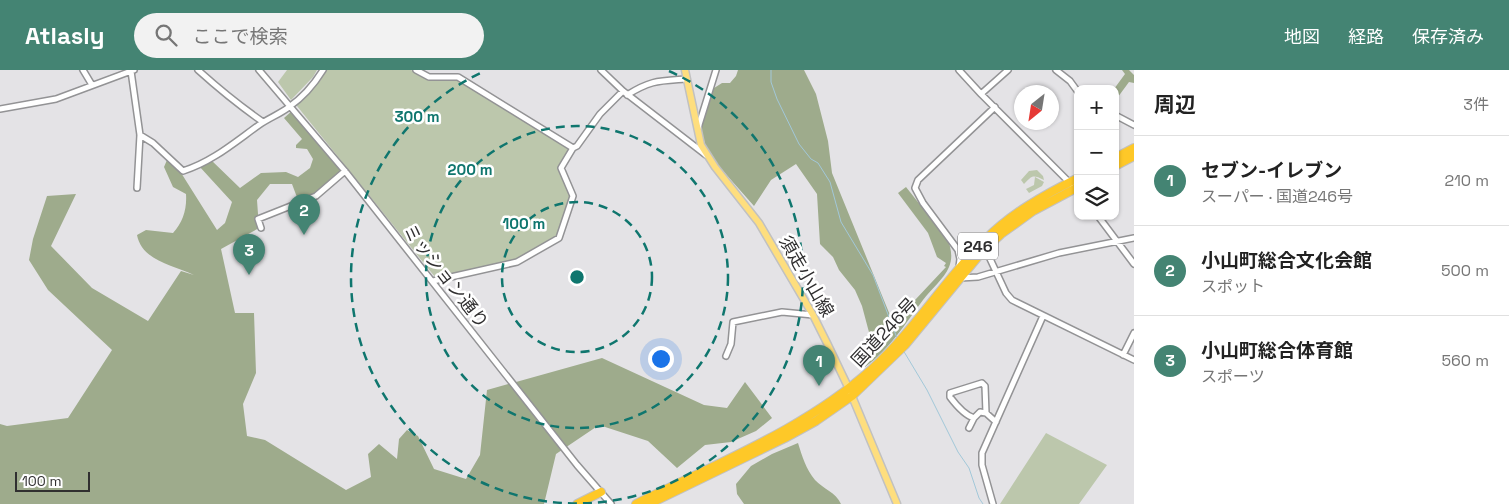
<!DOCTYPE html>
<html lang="ja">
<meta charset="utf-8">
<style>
body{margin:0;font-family:"Space Grotesk","Noto Sans JP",sans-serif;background:#f2f2f2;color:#222}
.controls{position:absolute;right:15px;top:15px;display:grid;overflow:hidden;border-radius:10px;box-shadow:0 1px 4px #0004}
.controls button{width:45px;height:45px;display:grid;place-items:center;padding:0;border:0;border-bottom:1px solid #e0e0e0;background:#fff;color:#222;font:25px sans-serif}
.compass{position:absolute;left:1014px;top:15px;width:45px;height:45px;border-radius:50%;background:#fff;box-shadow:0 1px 4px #0004;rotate:210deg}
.scale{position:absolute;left:15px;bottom:12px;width:75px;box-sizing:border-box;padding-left:5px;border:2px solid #302f30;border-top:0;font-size:14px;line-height:18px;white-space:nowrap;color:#302f30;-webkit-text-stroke:4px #fff;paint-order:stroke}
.you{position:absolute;left:660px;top:288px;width:18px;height:18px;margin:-12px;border:4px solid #fff;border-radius:50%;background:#1a73e8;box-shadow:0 0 0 8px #1a73e833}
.badge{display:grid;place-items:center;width:32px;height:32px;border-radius:50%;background:#448473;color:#fff;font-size:16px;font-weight:700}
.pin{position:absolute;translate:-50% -41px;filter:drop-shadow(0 1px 2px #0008)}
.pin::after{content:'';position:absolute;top:26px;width:18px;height:15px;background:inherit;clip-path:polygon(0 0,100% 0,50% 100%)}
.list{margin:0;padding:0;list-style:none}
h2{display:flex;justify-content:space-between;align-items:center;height:65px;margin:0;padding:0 20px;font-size:21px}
h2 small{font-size:16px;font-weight:400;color:#767676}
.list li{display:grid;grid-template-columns:32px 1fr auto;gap:15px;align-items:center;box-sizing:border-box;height:90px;padding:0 20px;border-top:1px solid #e0e0e0}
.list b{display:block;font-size:19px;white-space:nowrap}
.list p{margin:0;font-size:16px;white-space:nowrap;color:#767676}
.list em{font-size:16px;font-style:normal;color:#767676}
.icon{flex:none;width:28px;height:28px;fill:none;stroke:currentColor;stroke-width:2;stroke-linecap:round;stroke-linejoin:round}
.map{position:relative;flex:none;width:1134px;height:434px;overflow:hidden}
header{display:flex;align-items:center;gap:30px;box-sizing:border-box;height:70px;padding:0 25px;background:#448473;color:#fff}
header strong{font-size:24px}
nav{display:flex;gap:28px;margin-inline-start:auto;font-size:18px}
.search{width:350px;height:45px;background:#f2f2f2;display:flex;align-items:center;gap:12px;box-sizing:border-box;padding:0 18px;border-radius:28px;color:#767676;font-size:19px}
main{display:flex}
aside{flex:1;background:#fff}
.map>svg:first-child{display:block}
.green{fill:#bcc7ac}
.forest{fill:#9eab8c}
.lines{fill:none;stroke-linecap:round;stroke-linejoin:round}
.stream{stroke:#a2c8d9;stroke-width:1}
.minor-casing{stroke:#939395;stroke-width:8}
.major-casing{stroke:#c1c1c1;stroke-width:9}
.highway-casing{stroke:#c1c1c1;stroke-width:10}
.minor{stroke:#fff;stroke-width:5}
.major{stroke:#fede7e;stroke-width:6}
.highway{stroke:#fec828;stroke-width:8}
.ring{fill:none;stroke:#0f766e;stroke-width:2.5;stroke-dasharray:9 6}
.labels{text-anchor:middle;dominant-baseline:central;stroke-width:5;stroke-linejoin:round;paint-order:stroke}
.shield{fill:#fff;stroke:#6e6d6e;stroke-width:1}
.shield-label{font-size:16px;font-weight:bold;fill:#302f30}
.street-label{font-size:18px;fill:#302f30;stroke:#fff}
.centre{fill:#0f766e;stroke:#fff;stroke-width:2.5}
.ring-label{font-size:15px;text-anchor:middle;font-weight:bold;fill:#0f766e;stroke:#fff;stroke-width:5;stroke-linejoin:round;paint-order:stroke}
</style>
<header>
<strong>Atlasly</strong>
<div class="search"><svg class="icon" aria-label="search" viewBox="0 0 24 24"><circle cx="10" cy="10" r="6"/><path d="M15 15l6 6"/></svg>ここで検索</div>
<nav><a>地図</a><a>経路</a><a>保存済み</a></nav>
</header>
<main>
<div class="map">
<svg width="1134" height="434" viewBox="0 0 1134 434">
<rect width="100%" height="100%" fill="#e4e3e6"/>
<path class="green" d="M 287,0 L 317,0 L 313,7 L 291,30 L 278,12 Z
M 326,0 L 411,0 L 428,10 L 456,9 L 567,77 L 568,80 L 558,98 L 570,127 L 556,167 L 515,190 L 435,207 L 297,36 L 298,31 L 320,11 Z
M 1037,100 L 1043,106 L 1044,110 C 1032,104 1032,106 1024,114 L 1021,110 L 1029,101 Z
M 1035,107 L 1044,112 L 1042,116 L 1029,123 L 1026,119 L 1034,115 Z
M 1046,363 L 1107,395 L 1079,434 L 1000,434 Z"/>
<path class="forest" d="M 738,0 L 804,0 L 816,24 L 828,71 L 832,103 L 892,250 L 915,230 L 946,197 L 944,196 L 946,193 L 937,187 L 928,163 L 898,123 L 906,117 L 948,170 C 951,178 953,188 949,197 C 944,209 931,219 923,230 C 905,254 890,279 865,297 L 850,287 L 864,276 L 870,266 L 862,236 L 855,220 L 839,200 L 833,187 L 820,174 L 817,124 L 796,94 L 771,110 L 754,136 L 708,84 L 701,60 L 711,20 L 722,13 L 730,13 L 736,6 Z
M 1122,0 L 1129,0 L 1134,5 L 1134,13 L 1129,12 L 1115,31 L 1114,19 L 1125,4 Z
M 293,40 L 344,102 L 323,123 L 298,130 L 292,114 L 270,114 L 257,130 L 259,158 L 221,179 L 235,243 L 254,243 L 256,303 L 243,334 L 247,366 L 265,370 L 346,420 L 371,407 L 368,384 L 379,374 L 397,389 L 399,369 L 407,360 L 418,366 L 434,399 L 466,409 L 480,385 L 487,320 L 602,288 L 704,335 L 727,338 L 745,312 L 772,348 L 756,361 L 731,372 L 705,375 L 677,398 L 648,371 L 599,355 L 556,384 L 544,434 L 0,434 L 0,354 L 7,356 L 68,348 L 112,280 L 48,220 L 29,190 L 33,169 L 47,126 L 76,124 L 51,176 L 92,218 L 148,251 L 181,201 L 194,205 C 173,195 142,191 137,165 L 146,160 L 173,163 C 183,152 187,139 186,124 L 173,117 L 164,97 L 167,90 L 178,98 L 217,160 L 225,153 L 232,132 L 199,96 L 210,89 L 240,118 L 261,103 L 286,102 L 298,107 L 310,98 L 313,89 L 307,79 L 296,78 L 296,75 L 302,69 L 284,48 Z
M 798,373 C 802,386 806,399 815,410 C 823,419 836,422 841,434 L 744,434 L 737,424 L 736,414 L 751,396 L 772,384 Z"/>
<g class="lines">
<path class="stream" d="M 771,0 L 771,12 L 777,29 L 799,74 L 811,89 L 818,93 L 830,112 L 841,152 L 873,205 L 897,268
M 903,280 L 927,320 L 958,382 L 969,398 L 979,428 L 983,434"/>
<defs>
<path id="minor" d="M 83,0 L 92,15
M 198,0 C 219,19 240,36 263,52
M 259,0 L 345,101 L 577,395 L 611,434
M 416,0 L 429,7 L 458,7 L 573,78
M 601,0 L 623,21 L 706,85
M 959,0 L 981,24 L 1071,114
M 1056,0 L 1070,11 L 1078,22
M 131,1 L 140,65 L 137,118
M 981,24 L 1008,0
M 627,25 C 651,10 659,11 686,9
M 0,39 L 56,29 L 134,0
M 1115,45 L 1134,55
M 698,58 L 716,0
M 140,65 L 153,73 L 183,101 C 212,92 235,72 259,55 C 269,48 280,44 289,37 C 302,28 315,13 323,0
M 1098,146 L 1134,194
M 261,158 L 258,149 L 316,126 L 345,101
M 985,178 L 1006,223 L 1012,230 L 1134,290
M 959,197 L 960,189 L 958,180 L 923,133 L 915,118 L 918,110 L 995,37
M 960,208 L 978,207 L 1059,183 L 1134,168
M 433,211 L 517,192 L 559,168 L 573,126 L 561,98 L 573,78 L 577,76 L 600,44 L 623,21
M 1123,285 L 1134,263
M 726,286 L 731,274 L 733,252 L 782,242 L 813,245
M 986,343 L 985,316 L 982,313 L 950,323 L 950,327 C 956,335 964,345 974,348 L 980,342 L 986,343 L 996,352
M 969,358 L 974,348
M 993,434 L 982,395 L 982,383 L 1043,246"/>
<path id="major" d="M 685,0 L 701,75 L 715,97 L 759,153 L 813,245 L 828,275 L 849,319 L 897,434"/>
<path id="highway" d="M 1115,88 L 1134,78
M 1115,96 L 1134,86
M 577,434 L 601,422
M 636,434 C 717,393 804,360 872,299 C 914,261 944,211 984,171 C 1010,144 1044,125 1078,108
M 649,434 L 785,368 L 816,351 L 852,326 L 905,275 L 981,183 L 1001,164 L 1033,141 L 1078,117"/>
</defs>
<use href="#minor" class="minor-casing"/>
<use href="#major" class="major-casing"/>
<use href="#highway" class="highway-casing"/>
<use href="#minor" class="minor"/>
<use href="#major" class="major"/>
<use href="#highway" class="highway"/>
</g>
<g class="ring">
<circle cx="577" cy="207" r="75"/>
<circle cx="577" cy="207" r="151"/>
<path d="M669 1A226 226 0 1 1 485 1"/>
</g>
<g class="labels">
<rect class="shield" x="958" y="162.5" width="40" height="27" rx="4"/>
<g class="shield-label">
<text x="978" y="176">246</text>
</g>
<g class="street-label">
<text transform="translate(446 206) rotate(52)">ミッション通り</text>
<text transform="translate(807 206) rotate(60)">須走小山線</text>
<text transform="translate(884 262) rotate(-47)">国道246号</text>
</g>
</g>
<circle cx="577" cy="207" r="8" class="centre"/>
<g class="ring-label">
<text x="417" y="52">300 m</text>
<text x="470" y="105">200 m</text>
<text x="524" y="159">100 m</text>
</g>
</svg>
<div class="controls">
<button>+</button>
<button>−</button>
<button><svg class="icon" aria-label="layers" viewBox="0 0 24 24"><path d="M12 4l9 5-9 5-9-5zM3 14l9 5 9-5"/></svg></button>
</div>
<svg class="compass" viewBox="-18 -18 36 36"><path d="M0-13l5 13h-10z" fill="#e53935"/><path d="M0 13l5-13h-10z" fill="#767676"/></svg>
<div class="scale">100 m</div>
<div class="you"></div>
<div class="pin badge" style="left:819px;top:316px">1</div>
<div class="pin badge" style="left:304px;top:165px">2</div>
<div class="pin badge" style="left:249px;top:205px">3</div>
</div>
<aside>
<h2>周辺<small>3件</small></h2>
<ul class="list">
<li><span class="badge">1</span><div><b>セブン-イレブン</b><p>スーパー · 国道246号</p></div><em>210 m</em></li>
<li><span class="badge">2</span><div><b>小山町総合文化会館</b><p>スポット</p></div><em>500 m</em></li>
<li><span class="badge">3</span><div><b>小山町総合体育館</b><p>スポーツ</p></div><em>560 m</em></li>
</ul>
</aside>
</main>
